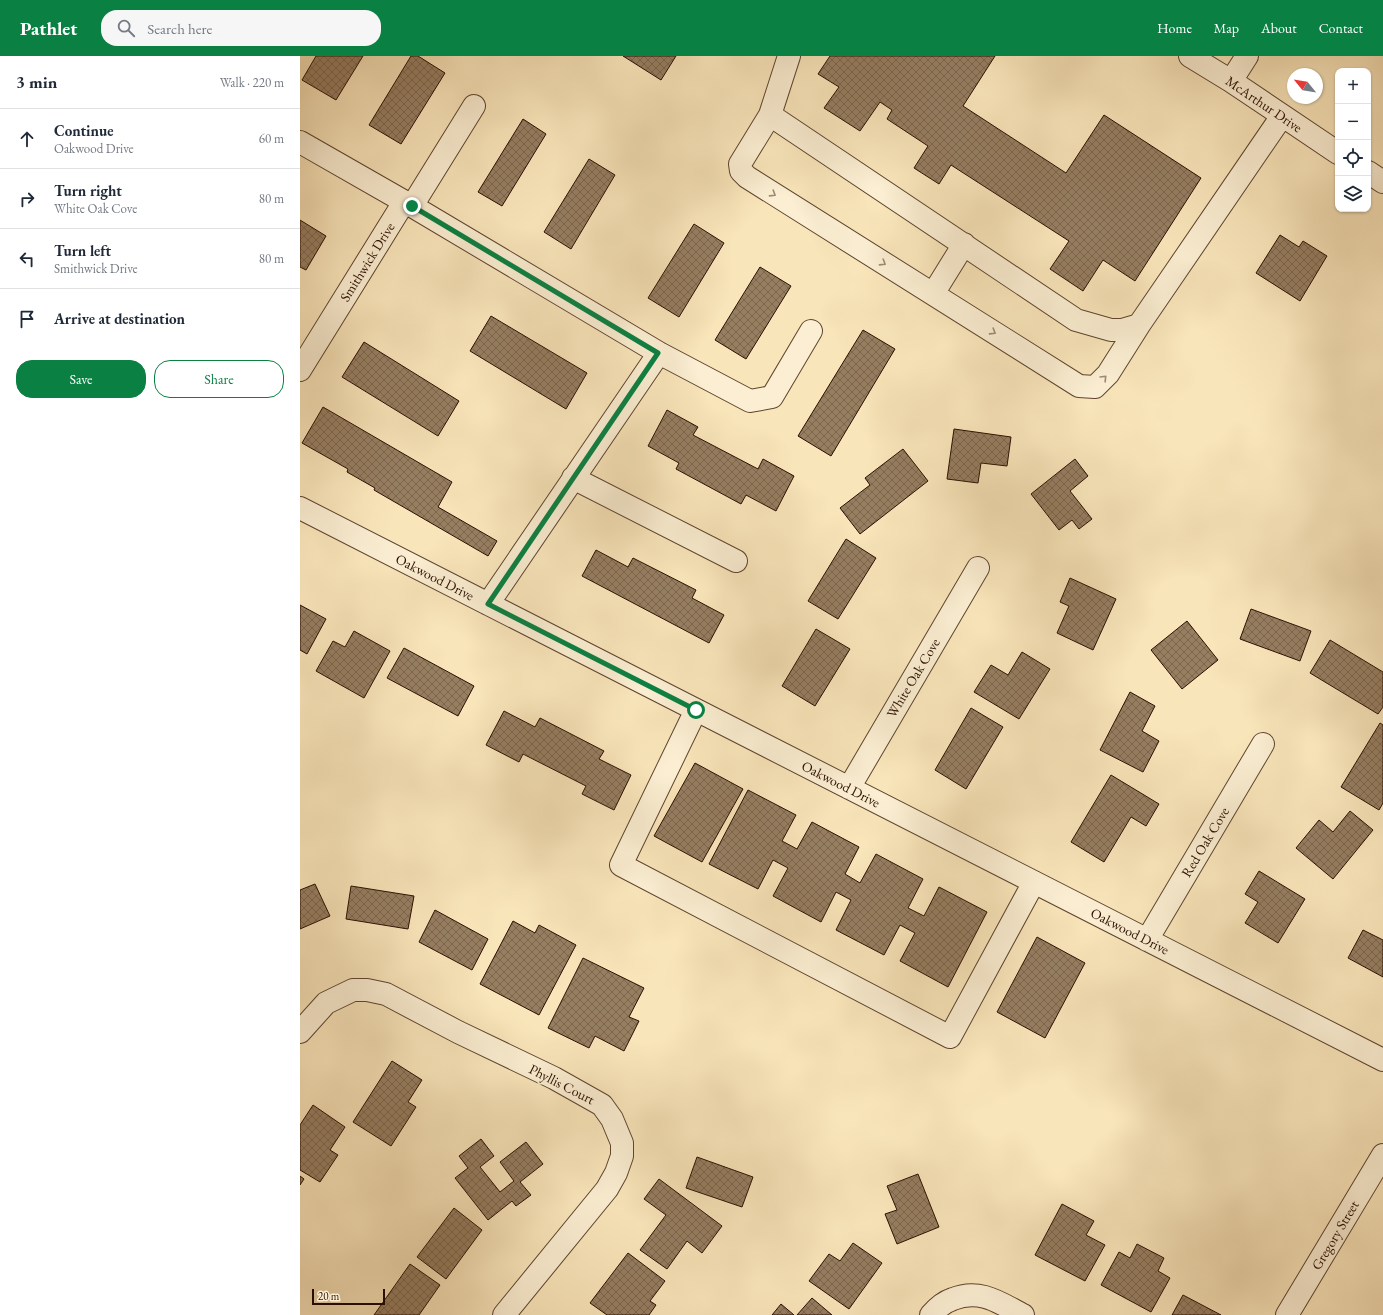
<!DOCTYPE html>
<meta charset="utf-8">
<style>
body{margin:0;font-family:"EB Garamond",serif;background:#f6f6f7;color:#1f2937}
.controls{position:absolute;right:12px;top:12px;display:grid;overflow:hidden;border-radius:8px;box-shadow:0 1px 3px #0004}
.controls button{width:36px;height:36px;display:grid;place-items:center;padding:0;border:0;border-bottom:1px solid #e0e1e3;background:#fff;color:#1f2937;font:20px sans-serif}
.compass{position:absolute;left:987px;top:12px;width:36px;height:36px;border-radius:50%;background:#fff;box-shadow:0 1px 3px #0004;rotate:300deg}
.scale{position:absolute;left:12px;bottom:10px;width:73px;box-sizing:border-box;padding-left:4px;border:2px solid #2b0f00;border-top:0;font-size:11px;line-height:14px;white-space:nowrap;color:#2b0f00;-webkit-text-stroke:3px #fbeed2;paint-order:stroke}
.stop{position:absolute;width:12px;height:12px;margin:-9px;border:3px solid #0b8043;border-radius:50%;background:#fff}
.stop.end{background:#0b8043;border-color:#fff;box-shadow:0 1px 4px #0008}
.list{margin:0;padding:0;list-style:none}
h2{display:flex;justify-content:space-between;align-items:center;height:52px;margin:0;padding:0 16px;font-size:17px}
h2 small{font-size:13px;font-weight:400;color:#747a83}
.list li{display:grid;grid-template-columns:26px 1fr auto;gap:12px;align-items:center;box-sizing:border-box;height:60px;padding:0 16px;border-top:1px solid #e0e1e3}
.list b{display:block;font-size:15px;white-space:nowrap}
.list p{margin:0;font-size:13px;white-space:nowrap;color:#747a83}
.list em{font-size:13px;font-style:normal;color:#747a83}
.actions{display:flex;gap:8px;padding:12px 16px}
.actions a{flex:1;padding:9px 0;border:1px solid #0b8043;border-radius:16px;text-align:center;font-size:14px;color:#0b8043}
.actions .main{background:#0b8043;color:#fff}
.icon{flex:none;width:22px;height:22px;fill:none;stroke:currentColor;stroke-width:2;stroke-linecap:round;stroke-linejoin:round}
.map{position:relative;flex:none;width:1083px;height:1259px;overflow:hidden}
header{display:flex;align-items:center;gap:24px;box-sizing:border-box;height:56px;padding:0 20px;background:#0b8043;color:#fff}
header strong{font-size:19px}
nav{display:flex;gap:22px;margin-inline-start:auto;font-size:14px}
.search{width:280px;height:36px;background:#f6f6f7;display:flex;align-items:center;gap:10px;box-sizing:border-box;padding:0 14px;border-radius:16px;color:#747a83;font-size:15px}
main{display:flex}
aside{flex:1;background:#fff}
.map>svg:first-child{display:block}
.building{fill:url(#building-cross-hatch);stroke:#2b0f00}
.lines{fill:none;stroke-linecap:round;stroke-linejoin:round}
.minor-casing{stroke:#5e442e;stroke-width:24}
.minor{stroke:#fbeed2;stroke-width:22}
.oneway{stroke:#9d8a74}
.route{stroke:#0b8043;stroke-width:5}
.labels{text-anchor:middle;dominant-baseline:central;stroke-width:3.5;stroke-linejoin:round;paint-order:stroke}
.street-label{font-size:14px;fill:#2b0f00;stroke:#fbeed2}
</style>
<header>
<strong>Pathlet</strong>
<div class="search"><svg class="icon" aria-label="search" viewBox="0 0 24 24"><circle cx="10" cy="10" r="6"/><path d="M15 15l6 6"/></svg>Search here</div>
<nav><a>Home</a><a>Map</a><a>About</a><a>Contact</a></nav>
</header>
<main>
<aside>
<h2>3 min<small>Walk · 220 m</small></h2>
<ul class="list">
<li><svg class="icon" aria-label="ahead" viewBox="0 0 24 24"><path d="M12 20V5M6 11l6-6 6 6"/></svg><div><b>Continue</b><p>Oakwood Drive</p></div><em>60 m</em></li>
<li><svg class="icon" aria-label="right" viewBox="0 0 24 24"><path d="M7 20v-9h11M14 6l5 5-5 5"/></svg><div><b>Turn right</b><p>White Oak Cove</p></div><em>80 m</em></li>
<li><svg class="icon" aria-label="left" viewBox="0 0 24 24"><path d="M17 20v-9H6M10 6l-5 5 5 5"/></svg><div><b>Turn left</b><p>Smithwick Drive</p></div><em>80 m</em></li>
<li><svg class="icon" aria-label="arrive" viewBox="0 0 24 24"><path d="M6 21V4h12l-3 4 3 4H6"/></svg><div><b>Arrive at destination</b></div></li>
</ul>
<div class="actions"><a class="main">Save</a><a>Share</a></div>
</aside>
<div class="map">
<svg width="1083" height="1259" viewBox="0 0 1083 1259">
<defs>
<pattern id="building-cross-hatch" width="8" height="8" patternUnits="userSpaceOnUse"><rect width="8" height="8" fill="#967e61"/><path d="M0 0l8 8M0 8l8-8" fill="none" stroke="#7b664e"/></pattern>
</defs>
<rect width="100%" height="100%" fill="#f9e5ba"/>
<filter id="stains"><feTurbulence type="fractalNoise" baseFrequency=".005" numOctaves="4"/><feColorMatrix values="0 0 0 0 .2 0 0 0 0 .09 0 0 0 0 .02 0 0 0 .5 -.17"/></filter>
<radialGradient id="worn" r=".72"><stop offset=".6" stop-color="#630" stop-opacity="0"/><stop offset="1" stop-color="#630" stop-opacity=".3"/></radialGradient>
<path class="building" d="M 16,0 L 63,0 L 36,44 L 2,24 Z
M 111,0 L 118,0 L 145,17 L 101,88 L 69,69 Z
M 323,0 L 376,0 L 361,24 Z
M 530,0 L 695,0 L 663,50 L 766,117 L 804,59 L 901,122 L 835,225 L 803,204 L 783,235 L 750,213 L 769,185 L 651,109 L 639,128 L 614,112 L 628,90 L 587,63 L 592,54 L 580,46 L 560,75 L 524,52 L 539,31 L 518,18 Z
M 223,63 L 246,78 L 202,150 L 178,136 Z
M 289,103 L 315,119 L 271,193 L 244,176 Z
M 0,164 L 26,180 L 6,214 L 0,211 Z
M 394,168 L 424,187 L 379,261 L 348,242 Z
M 980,179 L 999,191 L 1003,185 L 1027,200 L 1000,245 L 956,217 Z
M 460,211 L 491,230 L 446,303 L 415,284 Z
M 191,260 L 287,317 L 266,353 L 170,295 Z
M 563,274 L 595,293 L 531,400 L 498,380 Z
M 64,286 L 159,345 L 138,380 L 42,321 Z
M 23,351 L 152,426 L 138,451 L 197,485 L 188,500 L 74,434 L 75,432 L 47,416 L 48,413 L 2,387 Z
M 367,354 L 398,371 L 393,379 L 458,413 L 463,403 L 494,420 L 476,455 L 446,439 L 441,448 L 376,413 L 379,407 L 348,390 Z
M 654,373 L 711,381 L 707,410 L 681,407 L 678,427 L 647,423 Z
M 603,393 L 628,425 L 560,478 L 540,452 L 570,429 L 565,422 Z
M 775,403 L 788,420 L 770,435 L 792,463 L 779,473 L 772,464 L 759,474 L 731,438 Z
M 546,483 L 576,502 L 538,563 L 508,545 Z
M 296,494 L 328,511 L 333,502 L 396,534 L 392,542 L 424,559 L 409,587 L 282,520 Z
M 770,522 L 816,543 L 793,594 L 757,577 L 769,550 L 760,546 Z
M 0,549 L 26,563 L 7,598 L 0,594 Z
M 951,553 L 1011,575 L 1000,605 L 940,583 Z
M 887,565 L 918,604 L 882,633 L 851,594 Z
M 516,573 L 550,593 L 515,650 L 482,630 Z
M 54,575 L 90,595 L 64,642 L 16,615 L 33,585 L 45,591 Z
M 1030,584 L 1083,616 L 1083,651 L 1078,658 L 1010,617 Z
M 104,592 L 174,630 L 158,660 L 87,622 Z
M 722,596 L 750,613 L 719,663 L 674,636 L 691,609 L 708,619 Z
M 830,636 L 855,650 L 842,675 L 859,685 L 843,716 L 800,694 Z
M 671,652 L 703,671 L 666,733 L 635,714 Z
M 204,655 L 235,671 L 240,662 L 304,695 L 299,703 L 331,719 L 314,754 L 282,738 L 286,730 L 223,698 L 219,706 L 186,689 Z
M 1080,667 L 1083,669 L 1083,747 L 1079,754 L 1041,731 Z
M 395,707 L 443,733 L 402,806 L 354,780 Z
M 811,719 L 859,748 L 846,770 L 831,761 L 804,806 L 771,786 Z
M 448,734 L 496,759 L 482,785 L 497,793 L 512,766 L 559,791 L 545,818 L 560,827 L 576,798 L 623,823 L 608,852 L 624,860 L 639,831 L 687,856 L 648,931 L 600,905 L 615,877 L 600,869 L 584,899 L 536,874 L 551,844 L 536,836 L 521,866 L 473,840 L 488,812 L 473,804 L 458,833 L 409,808 Z
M 1050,755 L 1073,774 L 1033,823 L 996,792 L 1019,764 L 1033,776 Z
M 959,815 L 1005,843 L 978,887 L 945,867 L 958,846 L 945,838 Z
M 15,828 L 30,860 L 0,873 L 0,834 Z
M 51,830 L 114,840 L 108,873 L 46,863 Z
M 135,854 L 188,883 L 172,914 L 119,886 Z
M 213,865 L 235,877 L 239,869 L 276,889 L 239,959 L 180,928 Z
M 1063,874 L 1083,884 L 1083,921 L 1048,902 Z
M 737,881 L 785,907 L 745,982 L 697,956 Z
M 283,902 L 344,932 L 329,961 L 339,965 L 324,995 L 295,980 L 289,992 L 248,972 Z
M 92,1005 L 122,1024 L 108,1046 L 116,1051 L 91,1090 L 53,1066 Z
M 13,1049 L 45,1071 L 30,1094 L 38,1099 L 20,1126 L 0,1114 L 0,1069 Z
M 181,1083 L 194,1100 L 180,1111 L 200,1136 L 214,1125 L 200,1106 L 226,1086 L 243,1108 L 220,1126 L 231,1139 L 216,1150 L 212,1145 L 188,1164 L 155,1122 L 168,1112 L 159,1100 Z
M 397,1101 L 453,1121 L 442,1151 L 386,1132 Z
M 618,1118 L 639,1171 L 597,1188 L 585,1158 L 597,1154 L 587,1130 Z
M 0,1120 L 4,1123 L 0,1129 Z
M 359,1123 L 422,1170 L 402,1197 L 387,1185 L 367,1213 L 340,1194 L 366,1159 L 344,1143 Z
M 762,1148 L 794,1165 L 786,1179 L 805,1189 L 785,1225 L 735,1199 Z
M 154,1152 L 182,1174 L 146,1223 L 117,1201 Z
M 553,1187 L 582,1207 L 549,1253 L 509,1225 L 529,1198 L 540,1205 Z
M 837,1188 L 864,1202 L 858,1215 L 870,1222 L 851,1256 L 801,1229 L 819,1196 L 830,1202 Z
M 328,1197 L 365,1225 L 350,1245 L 356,1249 L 349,1259 L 307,1259 L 290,1247 Z
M 110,1208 L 140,1229 L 119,1259 L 74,1259 Z
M 883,1239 L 921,1259 L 872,1259 Z
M 512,1242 L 532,1259 L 497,1259 Z
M 481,1248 L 494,1259 L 472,1259 Z"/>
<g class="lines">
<defs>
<path id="minor" d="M 890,0 L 931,25 L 1038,97
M 931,25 L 947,0
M 470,59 L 776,264 L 811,274 L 822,274 L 839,269 L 808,318 L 795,331 L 779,330 L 447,121 L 441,115 L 440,108 L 470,59 L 489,0
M 0,86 L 112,150 L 359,297 L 450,345 L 472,341 L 511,275
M 1068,116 L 1083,126
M 112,150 L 174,50
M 633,238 L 664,188
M 839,269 L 982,60
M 0,314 L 104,146
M 273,422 L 436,505
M 0,452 L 1083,1004
M 188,548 L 359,297
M 396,654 L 321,809 L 650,981 L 734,826
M 549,732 L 678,512
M 847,884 L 963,688
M 0,976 L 26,947 L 53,934 L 67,934 L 86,938 L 158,976 L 254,1022 L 302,1049 L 312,1063 L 322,1087 L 322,1100 L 316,1117 L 307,1133 L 204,1259
M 631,1259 C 638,1251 644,1246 653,1243 C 680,1232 700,1247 723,1259
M 987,1259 L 1083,1099"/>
</defs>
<use href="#minor" class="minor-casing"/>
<use href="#minor" class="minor"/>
</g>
<defs><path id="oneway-chevron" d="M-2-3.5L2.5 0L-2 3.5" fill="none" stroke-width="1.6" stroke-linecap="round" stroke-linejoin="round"/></defs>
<g class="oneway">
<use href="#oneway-chevron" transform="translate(473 138) rotate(32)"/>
<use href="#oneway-chevron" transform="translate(583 207) rotate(32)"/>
<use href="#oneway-chevron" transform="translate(693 276) rotate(32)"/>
<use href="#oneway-chevron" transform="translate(804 322) rotate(-46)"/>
</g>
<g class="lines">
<path class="route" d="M 112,150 L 358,297 L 188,548 L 396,654"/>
</g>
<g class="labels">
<g class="street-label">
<text transform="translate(964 48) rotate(34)">McArthur Drive</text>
<text transform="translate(67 206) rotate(-58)">Smithwick Drive</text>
<text transform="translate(135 521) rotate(27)">Oakwood Drive</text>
<text transform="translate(613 622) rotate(-59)">White Oak Cove</text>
<text transform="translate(541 728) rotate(27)">Oakwood Drive</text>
<text transform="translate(905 786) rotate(-59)">Red Oak Cove</text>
<text transform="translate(830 875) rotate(27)">Oakwood Drive</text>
<text transform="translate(262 1028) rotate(27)">Phyllis Court</text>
<text transform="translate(1035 1179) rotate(-59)">Gregory Street</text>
</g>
</g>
<rect width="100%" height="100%" filter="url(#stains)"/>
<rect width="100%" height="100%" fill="url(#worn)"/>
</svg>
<div class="controls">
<button>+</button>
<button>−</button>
<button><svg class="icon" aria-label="locate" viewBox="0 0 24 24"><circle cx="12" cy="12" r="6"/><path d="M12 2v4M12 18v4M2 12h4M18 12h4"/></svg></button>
<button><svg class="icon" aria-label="layers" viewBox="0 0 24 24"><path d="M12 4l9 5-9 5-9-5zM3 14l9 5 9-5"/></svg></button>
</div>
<svg class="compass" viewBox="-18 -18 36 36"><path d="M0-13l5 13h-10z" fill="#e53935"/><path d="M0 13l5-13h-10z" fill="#747a83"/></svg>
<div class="scale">20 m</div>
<div class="stop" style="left:396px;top:654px"></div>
<div class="stop end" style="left:112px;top:150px"></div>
</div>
</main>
